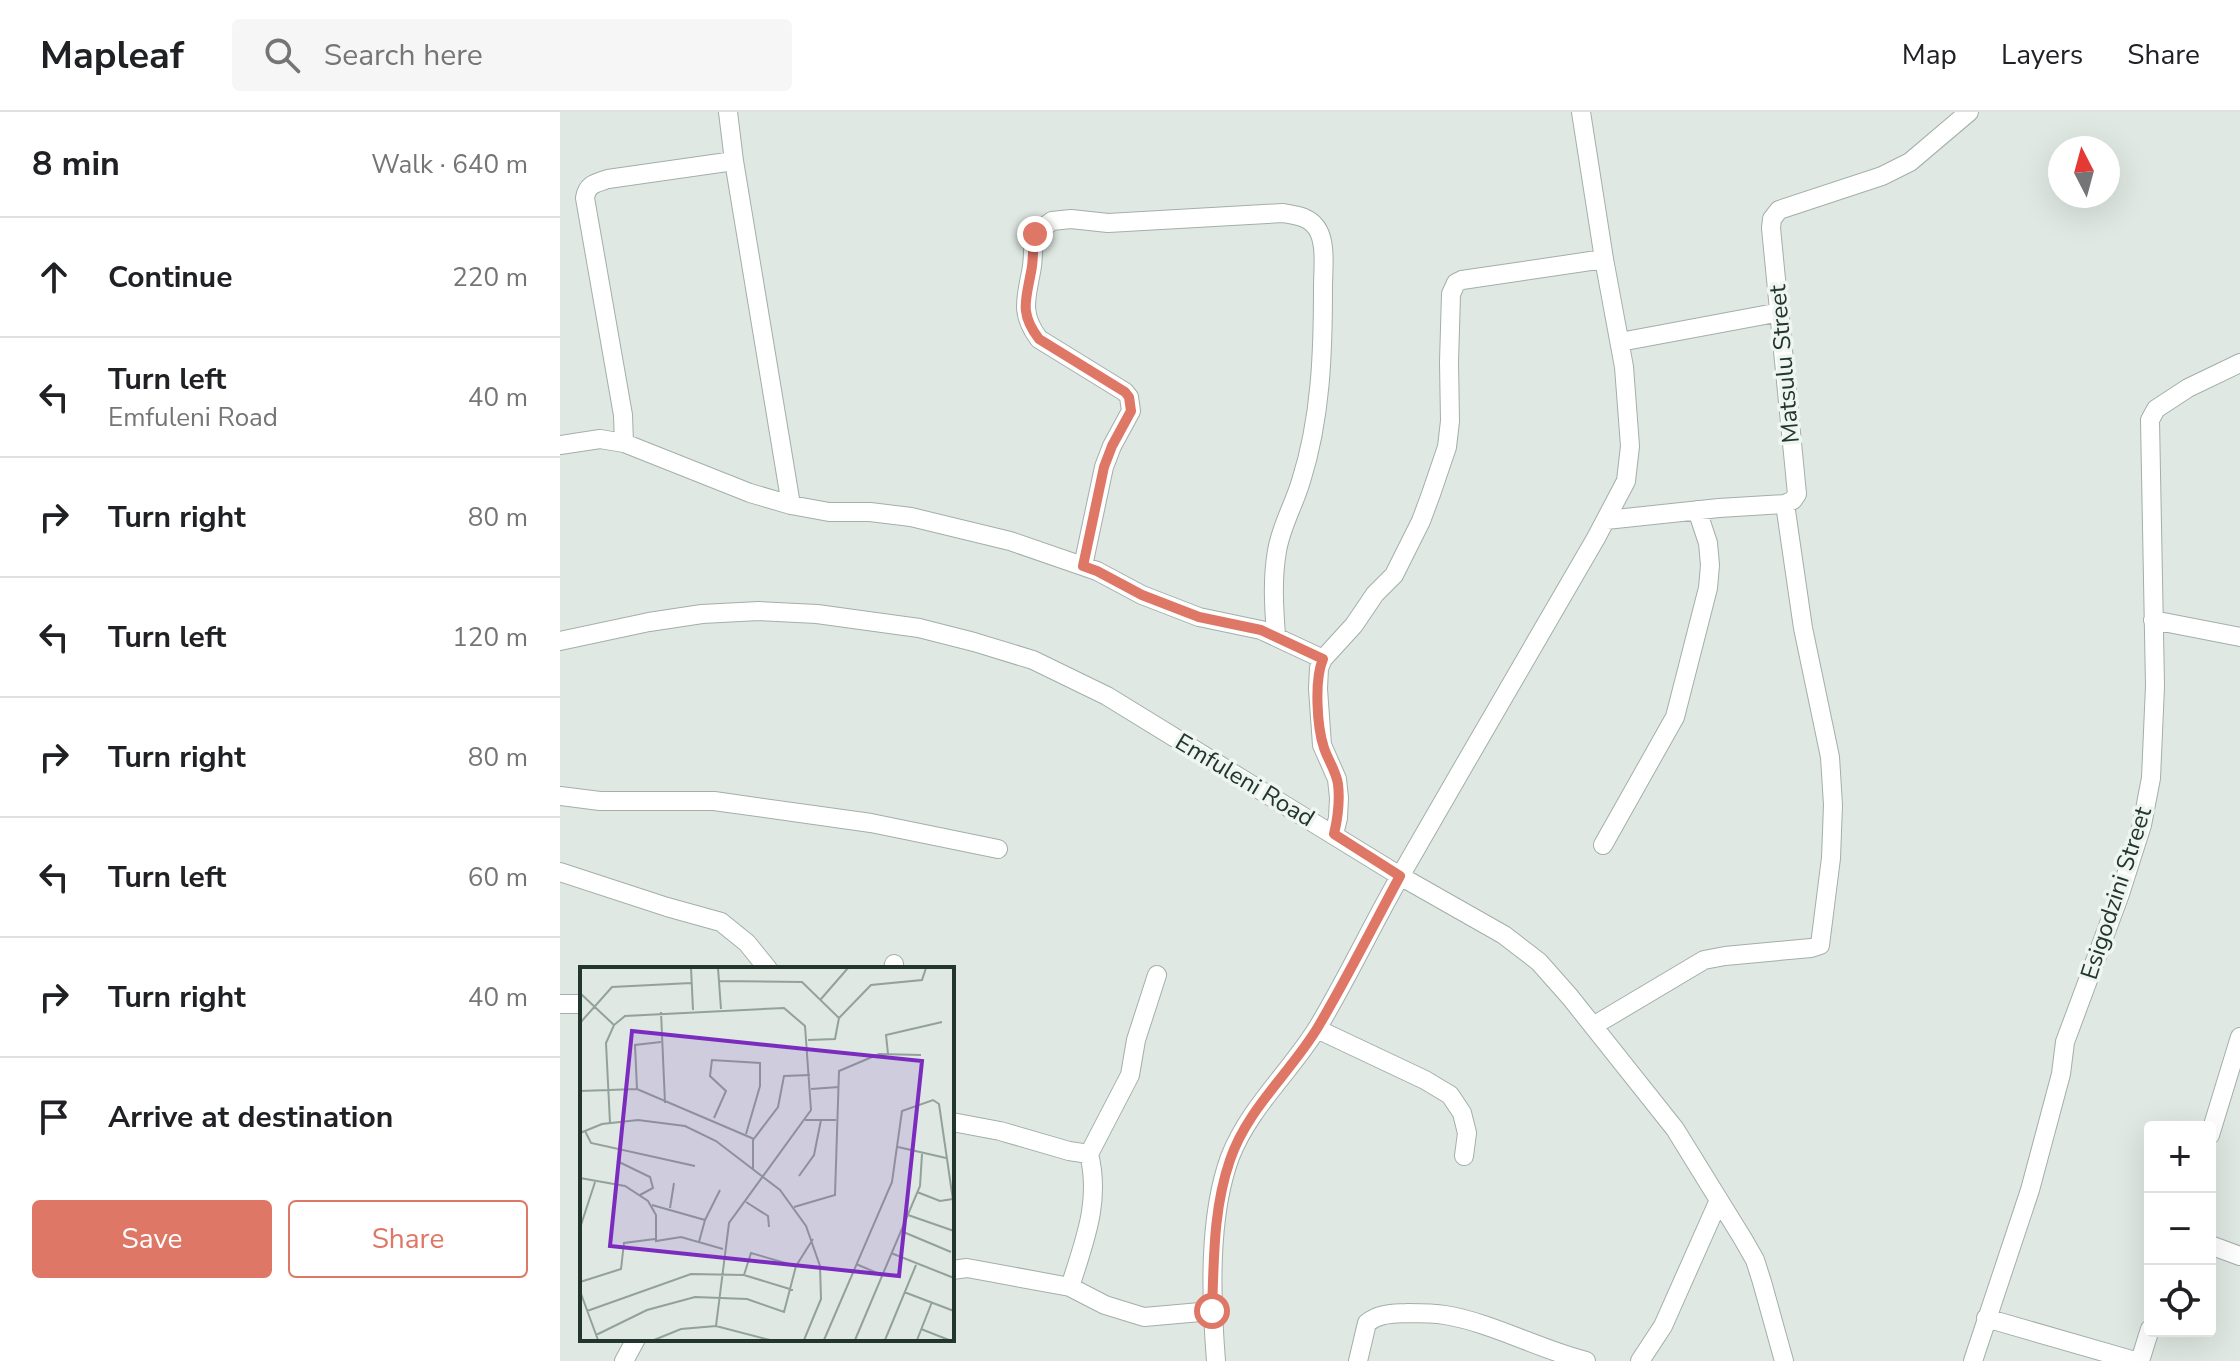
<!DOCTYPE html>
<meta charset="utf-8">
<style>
body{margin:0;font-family:"Nunito Sans",sans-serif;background:#f6f6f6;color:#202124}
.controls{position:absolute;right:24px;bottom:24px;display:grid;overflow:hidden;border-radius:8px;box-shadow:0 8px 32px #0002}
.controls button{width:72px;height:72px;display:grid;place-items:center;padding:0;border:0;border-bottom:2px solid #e0e0e0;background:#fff;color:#202124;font:40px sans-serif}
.compass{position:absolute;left:1488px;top:24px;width:72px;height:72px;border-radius:50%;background:#fff;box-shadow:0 8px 32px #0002;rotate:354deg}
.stop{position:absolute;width:24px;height:24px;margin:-18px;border:6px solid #df7766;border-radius:50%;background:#fff}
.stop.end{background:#df7766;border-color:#fff;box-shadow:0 2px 8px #0008}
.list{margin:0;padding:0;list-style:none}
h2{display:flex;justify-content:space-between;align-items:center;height:104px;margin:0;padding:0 32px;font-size:34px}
h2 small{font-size:26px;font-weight:400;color:#757577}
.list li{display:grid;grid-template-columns:52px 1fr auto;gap:24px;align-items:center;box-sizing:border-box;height:120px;padding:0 32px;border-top:2px solid #e0e0e0}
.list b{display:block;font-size:30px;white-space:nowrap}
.list p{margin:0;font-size:26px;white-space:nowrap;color:#757577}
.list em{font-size:26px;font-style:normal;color:#757577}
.actions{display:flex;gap:16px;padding:24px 32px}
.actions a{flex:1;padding:18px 0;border:2px solid #df7766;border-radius:8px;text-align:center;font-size:28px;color:#df7766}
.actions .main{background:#df7766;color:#fff}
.icon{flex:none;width:44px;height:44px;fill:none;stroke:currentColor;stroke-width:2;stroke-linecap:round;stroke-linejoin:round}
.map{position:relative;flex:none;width:1680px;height:1249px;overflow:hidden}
header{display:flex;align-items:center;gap:48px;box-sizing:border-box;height:112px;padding:0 40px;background:#fff;border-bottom:2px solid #e0e0e0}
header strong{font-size:38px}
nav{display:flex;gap:44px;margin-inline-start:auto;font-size:28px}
.search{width:560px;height:72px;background:#f6f6f6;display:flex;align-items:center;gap:20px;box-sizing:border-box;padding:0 28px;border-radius:8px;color:#757577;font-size:30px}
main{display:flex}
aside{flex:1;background:#fff}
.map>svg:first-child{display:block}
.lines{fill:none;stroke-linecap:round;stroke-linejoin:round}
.minor-casing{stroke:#a3afa9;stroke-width:20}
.minor{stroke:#fff;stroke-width:18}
.route{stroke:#df7766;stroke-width:10}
.labels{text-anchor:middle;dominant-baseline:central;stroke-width:7;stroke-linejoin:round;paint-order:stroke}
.street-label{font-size:24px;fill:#22362f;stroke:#eff5f1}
.inset-road{fill:none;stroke:#93a19b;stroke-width:2}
.view{fill:#7b2cbf;fill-opacity:0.15;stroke:#7b2cbf;stroke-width:4}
.inset-edge{fill:none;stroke:#22362f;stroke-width:4}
</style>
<header>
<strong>Mapleaf</strong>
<div class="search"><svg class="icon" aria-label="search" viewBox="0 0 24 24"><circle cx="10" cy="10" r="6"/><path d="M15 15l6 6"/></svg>Search here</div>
<nav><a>Map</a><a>Layers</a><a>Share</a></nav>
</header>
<main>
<aside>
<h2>8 min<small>Walk · 640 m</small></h2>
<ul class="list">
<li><svg class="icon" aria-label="ahead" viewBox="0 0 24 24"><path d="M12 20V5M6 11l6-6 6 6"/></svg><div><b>Continue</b></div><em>220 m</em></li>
<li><svg class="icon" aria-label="left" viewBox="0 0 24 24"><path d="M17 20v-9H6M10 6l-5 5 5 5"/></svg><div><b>Turn left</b><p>Emfuleni Road</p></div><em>40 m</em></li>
<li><svg class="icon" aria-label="right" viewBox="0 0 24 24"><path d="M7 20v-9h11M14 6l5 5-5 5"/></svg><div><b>Turn right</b></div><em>80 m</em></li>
<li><svg class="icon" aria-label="left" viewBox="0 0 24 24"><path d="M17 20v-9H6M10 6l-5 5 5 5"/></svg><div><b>Turn left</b></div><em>120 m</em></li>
<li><svg class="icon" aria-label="right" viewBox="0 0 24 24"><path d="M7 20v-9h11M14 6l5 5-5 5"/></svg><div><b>Turn right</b></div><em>80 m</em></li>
<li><svg class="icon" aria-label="left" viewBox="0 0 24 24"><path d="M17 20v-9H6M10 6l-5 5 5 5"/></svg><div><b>Turn left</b></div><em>60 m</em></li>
<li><svg class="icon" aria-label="right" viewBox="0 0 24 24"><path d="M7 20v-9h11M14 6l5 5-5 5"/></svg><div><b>Turn right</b></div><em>40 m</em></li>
<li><svg class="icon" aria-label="arrive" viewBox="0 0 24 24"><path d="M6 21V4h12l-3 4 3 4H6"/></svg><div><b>Arrive at destination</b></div></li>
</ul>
<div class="actions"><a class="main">Save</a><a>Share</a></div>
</aside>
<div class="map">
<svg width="1680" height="1249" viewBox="0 0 1680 1249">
<rect width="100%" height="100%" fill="#dfe8e3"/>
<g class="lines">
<defs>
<path id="minor" d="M 168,0 L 174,49 L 231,393
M 1060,230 L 1220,200
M 64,331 L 63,303 L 25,86 C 27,72 36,71 48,67 L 174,49
M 0,333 L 40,327 L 64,331 L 190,381 L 231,393 L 269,400 L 310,400 L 351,405 L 450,429 L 537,459 L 582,483 L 639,505 L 701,518 L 763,547
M 1046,408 L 1159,396 L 1225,392 L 1233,388 L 1237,382 L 1211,116 L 1212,107 L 1219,98 L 1322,64 L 1350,50 L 1409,0
M 523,454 L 544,355 L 552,334 L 571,299 L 569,285 L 565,280 L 479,227 C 460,202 466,187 471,160 C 474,147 472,134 475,122 L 492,109 L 511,107 L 548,111 L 723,101 C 737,103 752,105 759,120 C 766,135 763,158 763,175 C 763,241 761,306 741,369 C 734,393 721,414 717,439 C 712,467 714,496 716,524
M 1593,508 L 1680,525
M 0,529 L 89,510 L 142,502 L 199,499 L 257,502 L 359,516 L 414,530 L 473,548 L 547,584 L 840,764 L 944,823 L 979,850 L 1010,885 L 1115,1017 L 1183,1127 L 1195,1148 L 1202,1170 L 1224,1249
M 0,684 L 40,689 L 154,689 L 311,711 L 438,737
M 774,722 L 778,706 L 779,686 L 777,667 L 762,633 L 758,577 L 759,556 L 763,547 L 794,513 L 815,482 L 834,463 L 861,409 L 871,382 L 887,335 L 890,309 L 889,250 L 891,182 L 896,171 L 902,168 L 1044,147
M 1043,733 L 1115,605 L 1148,476 L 1150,453 L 1148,431 L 1137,398
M 0,760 L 107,795 L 161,810 L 187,831 L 208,857
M 333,857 L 334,852
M 0,892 L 22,892
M 1033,914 L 1144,848 L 1165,844 L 1251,836 L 1260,833 L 1271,746 L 1273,693 L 1270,645 L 1243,516 L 1225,392
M 757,917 L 865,968 L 890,983 L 902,1001 L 907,1021 L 904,1044
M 392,1010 L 440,1019 L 509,1039 L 529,1042 C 541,1090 524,1130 510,1175
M 1650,1023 L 1680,925
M 529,1042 L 570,963 L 576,928 L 597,863
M 1650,1133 L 1680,1144
M 392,1158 L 407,1156 L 510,1175 L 545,1193 L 584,1205 L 652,1199
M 1426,1206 L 1575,1249
M 64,1249 L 76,1227
M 656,1249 C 651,1186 648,1105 670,1045 C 689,996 731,959 758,915 C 788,865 813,811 842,761 C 906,649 972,537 1036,426 L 1066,369 L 1070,334 L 1064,255 L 1044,147 L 1021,0
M 798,1249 L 807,1211 C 819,1201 833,1202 848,1201 C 860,1201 873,1201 885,1203 C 933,1211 978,1237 1026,1249
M 1080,1249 L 1103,1214 L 1159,1088
M 1413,1249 L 1470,1078 L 1501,962 L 1505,930 L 1560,782 L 1582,713 L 1591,666 L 1595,574 L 1590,308 L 1596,297 L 1628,276 L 1680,251
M 1580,1249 L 1590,1217"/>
</defs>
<use href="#minor" class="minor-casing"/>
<use href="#minor" class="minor"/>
</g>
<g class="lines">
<path class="route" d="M 475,122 C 472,134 474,148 471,160 C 466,188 459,201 479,227 L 565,280 L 569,285 L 571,299 L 552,334 L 544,355 L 523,454 L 537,459 L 582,483 L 639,505 L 701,518 L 763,547 C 754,568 757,615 764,636 C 768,648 776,659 778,672 C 780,689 778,705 774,722 L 840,764 C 813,814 787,866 758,915 C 731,960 687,997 670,1048 C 653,1097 654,1148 652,1199"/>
</g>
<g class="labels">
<g class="street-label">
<text transform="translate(1224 252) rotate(-95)">Matsulu Street</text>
<text transform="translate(685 668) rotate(31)">Emfuleni Road</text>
<text transform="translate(1556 781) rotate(-72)">Esigodzini Street</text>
</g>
</g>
<g transform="translate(20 855)">
<rect width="374" height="374" fill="#dfe8e3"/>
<path class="inset-road" d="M 111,1 L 113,43M 138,1 L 141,42M 139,14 L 222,15 L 259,51 L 255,72 L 228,73M 0,26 L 34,58M 241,32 L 268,1M 81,45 L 85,136M 259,51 L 291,18 L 342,13 L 346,1M 0,56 L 32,20 L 111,16M 308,87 L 306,68 L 362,55M 57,122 L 55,78 L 81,75M 231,122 L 259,120M 0,124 L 57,122 L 174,172M 134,151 L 146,124 L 130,109 L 132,93 L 180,96 L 180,119 L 166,167M 225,153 L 256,153M 30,156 L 26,76 L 34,58 L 45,49 L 204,41 L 225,59 L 231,143 L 149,256 L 136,359M 5,164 L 11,176 L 115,199M 0,166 L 22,157 L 58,153 L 105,159 L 136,174 L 200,223 L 226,259 L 240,299 L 241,332 L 224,373M 318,180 L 366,191M 37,194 L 70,210 L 73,221 L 60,228M 173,202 L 173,173 L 198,140 L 204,109 L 230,108M 219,209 L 234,188 L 241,153M 0,211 L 45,219 L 68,234 L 76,248 L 76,274 L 101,270 L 143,282M 337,225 L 360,234 L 373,232M 166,235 L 188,249 L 189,260M 72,238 L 125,253 L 119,275M 214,240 L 255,228 L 259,104 L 299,87 L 341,88M 90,241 L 94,216M 328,248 L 374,264M 125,253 L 140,223M 0,261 L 15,215M 321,264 L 371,285M 311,286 L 374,311M 276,297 L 302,308M 164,308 L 171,286 L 216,299 L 233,272M 0,315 L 41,302 L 44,276 L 75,272M 0,324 L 18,373M 324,325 L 374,344M 7,344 L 111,307 L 164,308 L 213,323M 341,362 L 369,373M 16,368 L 67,343 L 115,330 L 167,332 L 204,345 L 216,299M 74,373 L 101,362 L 136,359 L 190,373M 244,373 L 312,215 L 322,144 L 353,133 L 359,137 L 374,240M 275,373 L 340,219 L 342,187M 305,373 L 336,298M 337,373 L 352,335"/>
<path class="view" d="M 52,64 L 342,94 L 319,309 L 30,279 Z"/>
<rect width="374" height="374" class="inset-edge"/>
</g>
</svg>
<div class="controls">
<button>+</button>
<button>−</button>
<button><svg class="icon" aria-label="locate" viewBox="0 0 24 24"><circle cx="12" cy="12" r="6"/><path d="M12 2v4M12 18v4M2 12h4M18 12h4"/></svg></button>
</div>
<svg class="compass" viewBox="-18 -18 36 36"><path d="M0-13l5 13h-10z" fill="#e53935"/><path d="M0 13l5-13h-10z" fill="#757577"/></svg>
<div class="stop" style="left:652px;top:1199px"></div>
<div class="stop end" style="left:475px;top:122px"></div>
</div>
</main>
